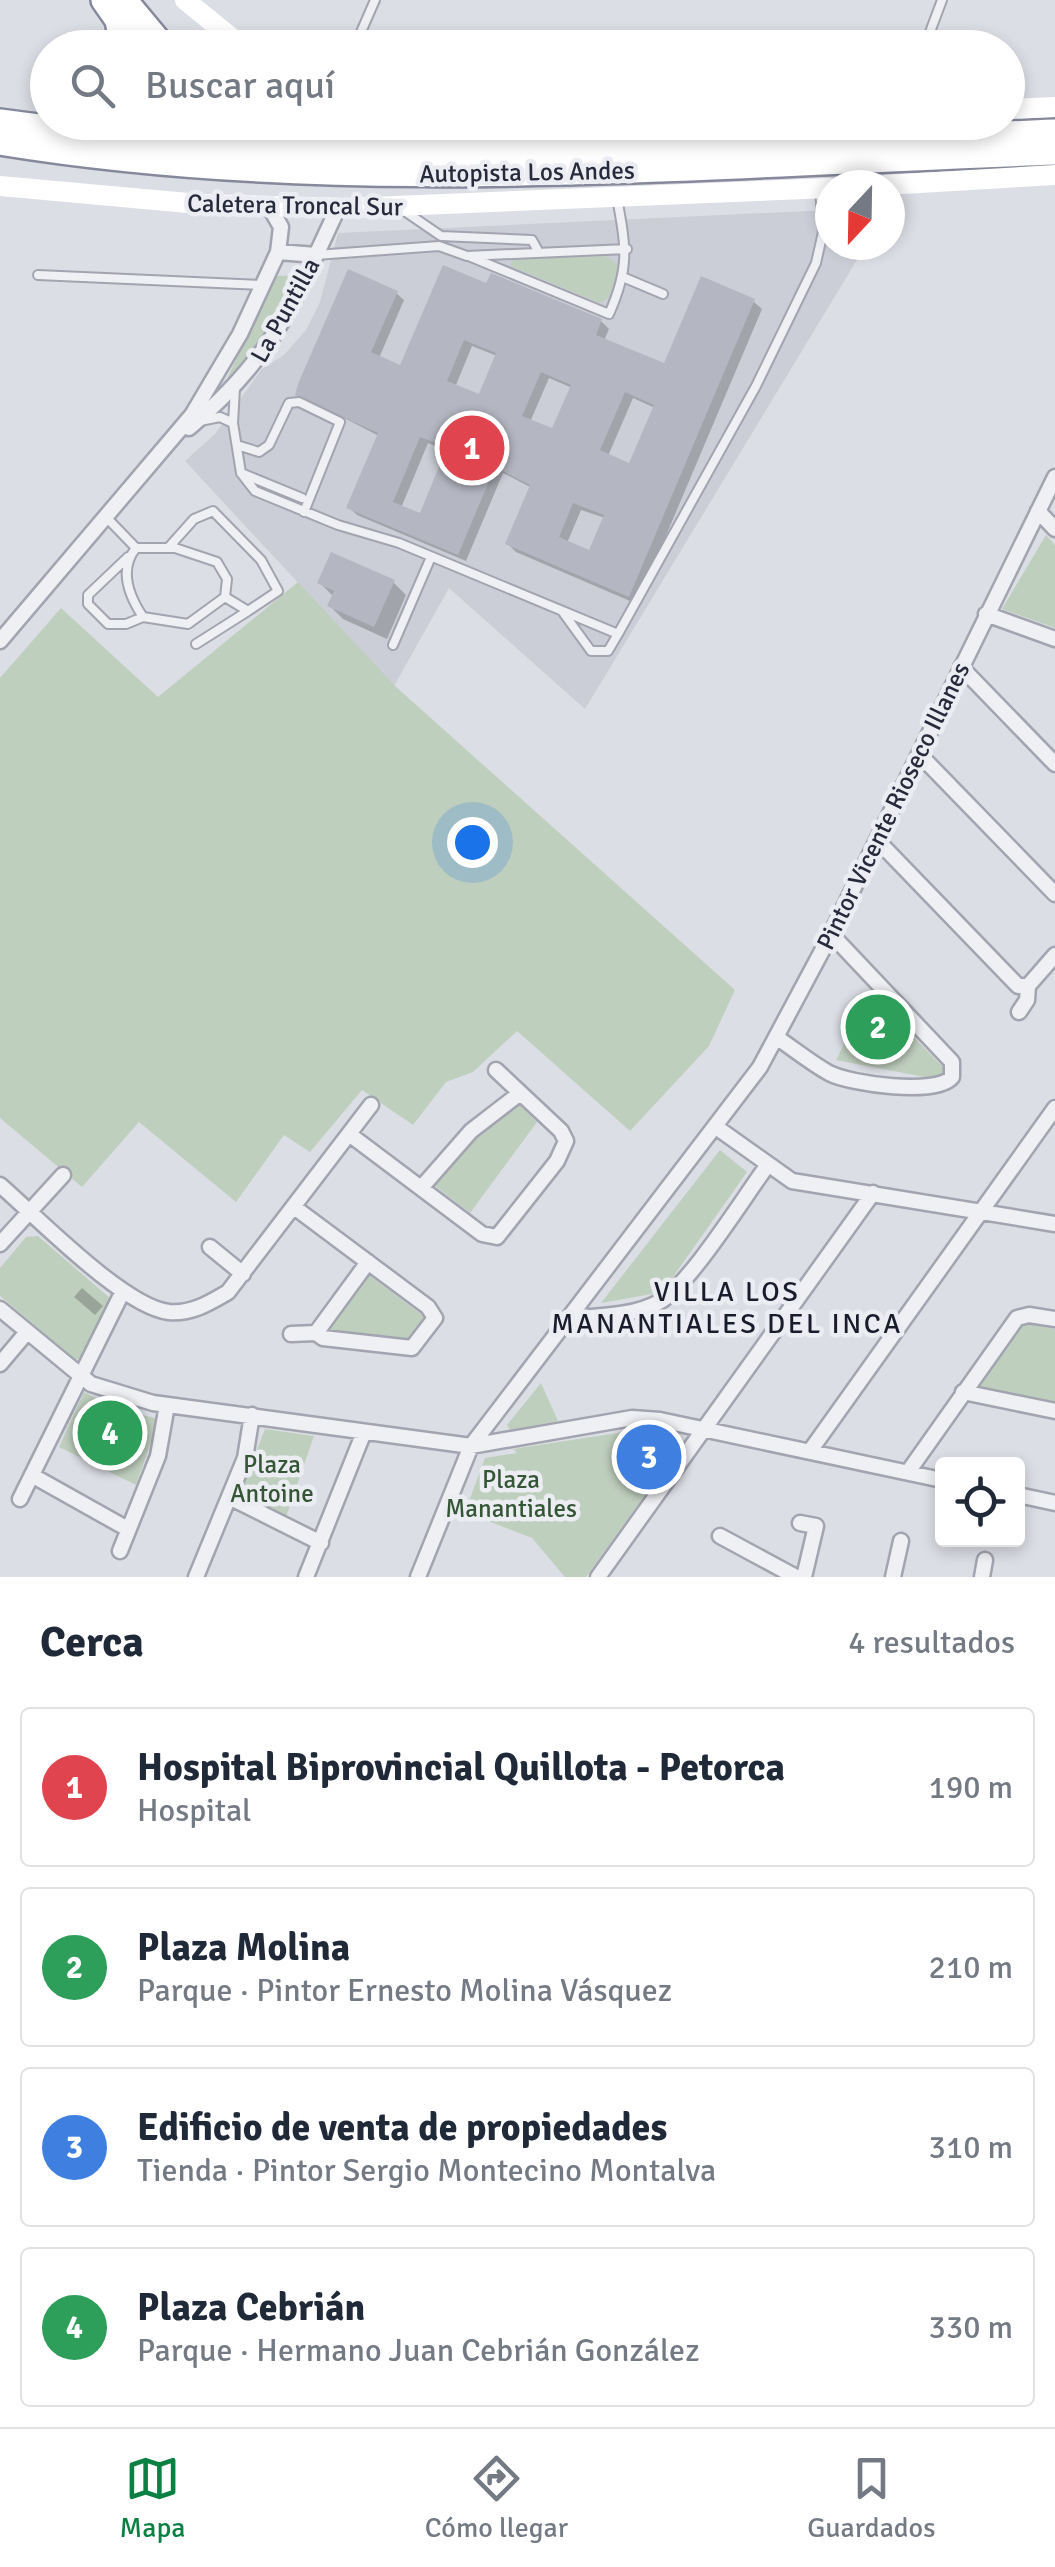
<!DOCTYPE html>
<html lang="es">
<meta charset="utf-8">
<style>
body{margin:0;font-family:Signika,sans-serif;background:#f2f2f3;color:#1f2937}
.controls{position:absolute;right:30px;bottom:30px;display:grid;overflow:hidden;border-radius:10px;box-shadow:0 5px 15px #0003}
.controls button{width:90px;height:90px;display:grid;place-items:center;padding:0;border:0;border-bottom:2px solid #e0e1e3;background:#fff;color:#1f2937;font:50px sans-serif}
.compass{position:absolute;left:815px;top:170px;width:90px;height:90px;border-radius:50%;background:#fff;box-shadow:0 5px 15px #0003;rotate:202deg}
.you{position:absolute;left:472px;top:842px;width:35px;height:35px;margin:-25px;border:8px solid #fff;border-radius:50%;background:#1a73e8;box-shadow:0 0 0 15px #1a73e833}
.badge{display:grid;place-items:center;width:65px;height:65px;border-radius:50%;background:#0b8043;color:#fff;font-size:32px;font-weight:700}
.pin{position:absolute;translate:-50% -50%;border:5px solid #fff;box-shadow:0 2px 10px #0006}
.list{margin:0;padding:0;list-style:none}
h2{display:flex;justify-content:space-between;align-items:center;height:130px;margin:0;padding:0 40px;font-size:42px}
h2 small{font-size:32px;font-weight:400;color:#747a83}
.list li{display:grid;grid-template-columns:65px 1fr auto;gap:30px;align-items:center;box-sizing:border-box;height:160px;margin:0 20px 20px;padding:0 20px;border:2px solid #e0e1e3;border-radius:10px}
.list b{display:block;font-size:38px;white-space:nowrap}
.list p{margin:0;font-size:32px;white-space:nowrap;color:#747a83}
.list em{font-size:32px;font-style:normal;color:#747a83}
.icon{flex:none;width:55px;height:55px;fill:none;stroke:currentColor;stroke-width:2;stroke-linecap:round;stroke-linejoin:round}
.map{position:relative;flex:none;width:1055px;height:1577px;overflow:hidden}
.search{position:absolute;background:#fff;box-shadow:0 5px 15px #0003;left:30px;right:30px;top:30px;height:110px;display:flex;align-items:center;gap:25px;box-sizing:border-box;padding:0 35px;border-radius:55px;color:#747a83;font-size:38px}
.sheet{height:850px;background:#fff}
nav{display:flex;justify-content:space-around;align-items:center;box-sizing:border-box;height:140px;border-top:2px solid #e0e1e3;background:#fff;font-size:28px;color:#747a83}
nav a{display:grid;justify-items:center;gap:5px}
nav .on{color:#0b8043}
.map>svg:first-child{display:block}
.built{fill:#cbcdd7}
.green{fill:#bfcfbe}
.shadow{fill:#0003;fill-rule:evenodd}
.building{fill:#b4b7c2;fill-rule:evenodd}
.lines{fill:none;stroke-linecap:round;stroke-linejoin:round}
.lane-casing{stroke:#a2a4af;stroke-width:12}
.street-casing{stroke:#a2a4af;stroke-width:19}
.highway-casing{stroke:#85899b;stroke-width:30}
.lane{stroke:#eff0f4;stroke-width:8}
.street{stroke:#eff0f4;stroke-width:14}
.secondary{stroke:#fff;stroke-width:20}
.highway{stroke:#fff;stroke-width:25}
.labels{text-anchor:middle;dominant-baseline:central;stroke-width:9;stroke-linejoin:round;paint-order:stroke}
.street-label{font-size:25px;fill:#272a3b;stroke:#ebedf3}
.park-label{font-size:25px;fill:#355635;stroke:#ebedf3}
.neighbourhood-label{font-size:28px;letter-spacing:2.5px;fill:#191c2b;stroke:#ebedf3}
</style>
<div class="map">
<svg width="1055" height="1577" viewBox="0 0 1055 1577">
<rect width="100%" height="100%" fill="#dcdee5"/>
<path class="built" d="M 830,210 L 830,245 L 866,245 L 585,709 L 449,588 L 394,686 L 185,461 L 215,434 L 262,369 L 284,355 L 306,330 L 320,302 L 338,233 Z"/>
<path class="green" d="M 606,256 L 620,266 L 609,297 L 600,303 L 510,266 L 513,260 Z
M 303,275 L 279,319 L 226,381 L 275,276 Z
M 1046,535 L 1055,545 L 1055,628 L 1002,609 Z
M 298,582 L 395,686 L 735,990 L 709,1046 L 630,1131 L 517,1031 L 473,1072 L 446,1082 L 413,1125 L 362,1090 L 310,1152 L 284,1135 L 236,1202 L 139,1122 L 82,1187 L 0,1118 L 0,678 L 61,608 L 158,697 Z
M 870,993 L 947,1071 L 940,1080 L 836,1060 Z
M 517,1102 L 537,1122 L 470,1213 L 435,1186 L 474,1137 Z
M 720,1150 L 747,1172 L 673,1277 L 652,1294 L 601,1303 Z
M 38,1236 L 111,1299 L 86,1354 L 76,1360 L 0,1296 L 0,1268 L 26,1237 Z
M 369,1275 L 429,1320 L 410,1344 L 324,1331 Z
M 1022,1323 L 1055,1329 L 1055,1404 L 979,1386 Z
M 541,1383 L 558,1421 L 510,1430 L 507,1425 Z
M 84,1392 L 118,1409 L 159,1419 L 136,1485 L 59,1447 Z
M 265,1429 L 314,1436 L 286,1517 L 253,1502 L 241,1490 Z
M 643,1429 L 649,1431 L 627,1454 L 656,1480 L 586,1577 L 565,1577 L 532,1538 L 465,1512 L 485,1458 L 517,1453 L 513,1449 Z"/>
<path class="shadow" d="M 488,286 L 601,321 L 609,329 L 604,341 L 665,367 L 754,302 L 762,309 L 637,604 L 516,552 L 508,544 L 532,488 L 503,473 L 466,561 L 357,515 L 349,507 L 379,436 L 298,394 L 396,293 L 404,300 L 379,358 L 402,368 ZM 472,346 L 497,356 L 480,397 L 456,385 ZM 549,378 L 572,388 L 553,432 L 530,422 ZM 633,398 L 655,408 L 630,466 L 608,456 ZM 428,443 L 448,451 L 421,516 L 401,508 ZM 581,510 L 605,518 L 590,553 L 567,543 Z
M 393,582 L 406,595 L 387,639 L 343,619 L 330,606 L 334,597 L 320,583 Z
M 82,1288 L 103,1306 L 95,1315 L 74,1297 Z
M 97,1447 L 115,1458 L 111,1466 L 93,1456 Z"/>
<path class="building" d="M 443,265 L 486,283 L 491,273 L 602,319 L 596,335 L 664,363 L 701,276 L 755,299 L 629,597 L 505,544 L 530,485 L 495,467 L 458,555 L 346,508 L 378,433 L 295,395 L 298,384 L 348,269 L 398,291 L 371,352 L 400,365 ZM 464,340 L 496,353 L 479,394 L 447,381 ZM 541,372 L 571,385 L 552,428 L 522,416 ZM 625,392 L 654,405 L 629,463 L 600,450 ZM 420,437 L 447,447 L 420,513 L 393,502 ZM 573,503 L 604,515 L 589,550 L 559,537 Z
M 331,552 L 395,580 L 374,627 L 327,606 L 334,591 L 317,583 Z"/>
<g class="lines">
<defs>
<path id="lane" d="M 354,48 L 375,0
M 924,48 L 942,0
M 403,210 L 441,236 L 532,240 L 537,249
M 316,255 L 439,246 L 467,256 L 627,249
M 471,257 L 609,314 C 630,267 626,247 617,198
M 38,275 L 262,285
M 625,278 L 663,294
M 200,421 L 220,417 L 233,423 L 241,473 L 255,491 L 338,525 L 399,543 L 618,634 L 756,386 L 816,263 L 823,232 L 820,189
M 233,423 L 235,388
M 240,446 L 259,452 L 269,445 L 289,403 L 299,402 L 340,422 L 304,512
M 241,473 L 302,498
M 106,517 L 136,548 L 175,548 L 217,562 L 227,579 L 225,597 L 188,624 L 143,617 C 129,596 118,570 136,548
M 169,547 L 194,519 L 213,511 L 261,560 L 278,591 L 248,611 L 225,597
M 128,557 L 88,595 L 88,604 L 108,624 L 126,624 L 143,617
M 562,611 L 591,651 L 608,651 L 618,634
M 196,644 L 248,611
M 393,645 L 431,557"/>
<path id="street" d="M 278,252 L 316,255
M 189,428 C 274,356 292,306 338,208
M 1038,511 L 1055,529
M 986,614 L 1055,639
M 0,641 L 192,415 L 240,334 L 278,252 L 281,227 L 269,206
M 961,667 L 1055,764
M 919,754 L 1055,894
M 877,840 L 1018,986 L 1028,986
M 1019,1012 L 1027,1000 L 1028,986 L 1055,955
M 776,1037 C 794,1049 811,1063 829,1073 C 850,1084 937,1096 952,1077 L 952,1062 L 831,934
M 716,1127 L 792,1181 L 1055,1224
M 349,1134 L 482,1234 L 497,1237 L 557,1161 L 566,1141 L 561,1131 L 496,1070
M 0,1185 C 37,1217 124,1307 169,1312 C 192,1314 209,1303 228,1292 L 371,1105
M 421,1188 L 471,1131 L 519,1094
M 0,1244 L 63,1175
M 210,1247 L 243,1274
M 0,1309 L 91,1384 L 153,1403 L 471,1446 L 632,1418 L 660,1420 L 942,1480
M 566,1319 C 595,1316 632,1317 659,1302 C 689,1286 744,1197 767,1166
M 316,1333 L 368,1262
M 291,1334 L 316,1333 L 323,1338 L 412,1348 L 435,1318 L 428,1307 L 294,1207
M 0,1364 L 27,1332
M 963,1392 L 1055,1411
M 810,1451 L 1055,1108
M 908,1472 L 1017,1318 L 1029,1315 L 1055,1319
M 35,1477 L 126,1528
M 1018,1495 L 1055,1503
M 229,1497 L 321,1543
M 20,1499 L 123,1291
M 800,1523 L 816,1526 L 804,1577
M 720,1536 L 796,1577
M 120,1551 L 158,1456 L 167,1405
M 196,1577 L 245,1458 L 252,1415
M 306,1577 L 364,1432
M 418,1577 L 471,1446 L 760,1067 L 831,934 L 1055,477
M 598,1577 L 873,1193
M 893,1577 L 901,1541
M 982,1577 L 985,1560"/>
<path id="highway" d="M 104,0 L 118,20 L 123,48
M 124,0 L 164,48
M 0,122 C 351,170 702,147 1055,132
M 288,122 L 371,140
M 0,142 C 350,199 704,164 1055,152"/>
</defs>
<use href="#lane" class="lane-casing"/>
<use href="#street" class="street-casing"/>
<use href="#highway" class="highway-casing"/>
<use href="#lane" class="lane"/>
<use href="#street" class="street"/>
<path class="secondary" d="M 185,0 L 244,48
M 1008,109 L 1055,107
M 885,185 L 1055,175
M 0,186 L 199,204 L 348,208 L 830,188"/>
<use href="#highway" class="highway"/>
</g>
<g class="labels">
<g class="street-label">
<text transform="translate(527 172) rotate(-1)">Autopista Los Andes</text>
<text transform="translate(295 205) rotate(1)">Caletera Troncal Sur</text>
<text transform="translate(285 310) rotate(-61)">La Puntilla</text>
<text transform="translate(893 806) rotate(-64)">Pintor Vicente Rioseco Illanes</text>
</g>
<g class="park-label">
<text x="272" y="1464">Plaza<tspan x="272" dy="29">Antoine</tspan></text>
<text x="511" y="1479">Plaza<tspan x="511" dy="29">Manantiales</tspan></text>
</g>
<g class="neighbourhood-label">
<text x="727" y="1292">VILLA LOS<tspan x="727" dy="32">MANANTIALES DEL INCA</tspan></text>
</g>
</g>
</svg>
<div class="controls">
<button><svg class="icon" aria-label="locate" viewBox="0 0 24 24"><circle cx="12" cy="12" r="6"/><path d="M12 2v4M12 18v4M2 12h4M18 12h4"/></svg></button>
</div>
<svg class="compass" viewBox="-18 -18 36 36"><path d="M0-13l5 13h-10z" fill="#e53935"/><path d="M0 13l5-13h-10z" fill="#747a83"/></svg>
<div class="you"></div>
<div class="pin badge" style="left:472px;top:448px;background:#e0444e">1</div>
<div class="pin badge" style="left:878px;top:1027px;background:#2e9e5b">2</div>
<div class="pin badge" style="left:649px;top:1457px;background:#3f7fe0">3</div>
<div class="pin badge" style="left:110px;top:1433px;background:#2e9e5b">4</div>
<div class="search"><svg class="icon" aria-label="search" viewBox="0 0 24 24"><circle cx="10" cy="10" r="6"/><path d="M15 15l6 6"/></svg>Buscar aquí</div>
</div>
<section class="sheet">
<h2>Cerca<small>4 resultados</small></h2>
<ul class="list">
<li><span class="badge" style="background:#e0444e">1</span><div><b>Hospital Biprovincial Quillota - Petorca</b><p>Hospital</p></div><em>190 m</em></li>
<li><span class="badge" style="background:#2e9e5b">2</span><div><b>Plaza Molina</b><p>Parque · Pintor Ernesto Molina Vásquez</p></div><em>210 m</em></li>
<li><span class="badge" style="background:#3f7fe0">3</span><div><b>Edificio de venta de propiedades</b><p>Tienda · Pintor Sergio Montecino Montalva</p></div><em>310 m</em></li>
<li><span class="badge" style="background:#2e9e5b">4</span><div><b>Plaza Cebrián</b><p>Parque · Hermano Juan Cebrián González</p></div><em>330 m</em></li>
</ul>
</section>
<nav>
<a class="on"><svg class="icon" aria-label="map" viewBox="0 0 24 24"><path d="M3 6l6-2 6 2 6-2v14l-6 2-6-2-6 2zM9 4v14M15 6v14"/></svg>Mapa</a>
<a><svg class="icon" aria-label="directions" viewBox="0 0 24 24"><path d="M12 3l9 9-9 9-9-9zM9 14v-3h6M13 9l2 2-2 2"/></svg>Cómo llegar</a>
<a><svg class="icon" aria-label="saved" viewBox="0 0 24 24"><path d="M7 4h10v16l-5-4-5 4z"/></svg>Guardados</a>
</nav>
